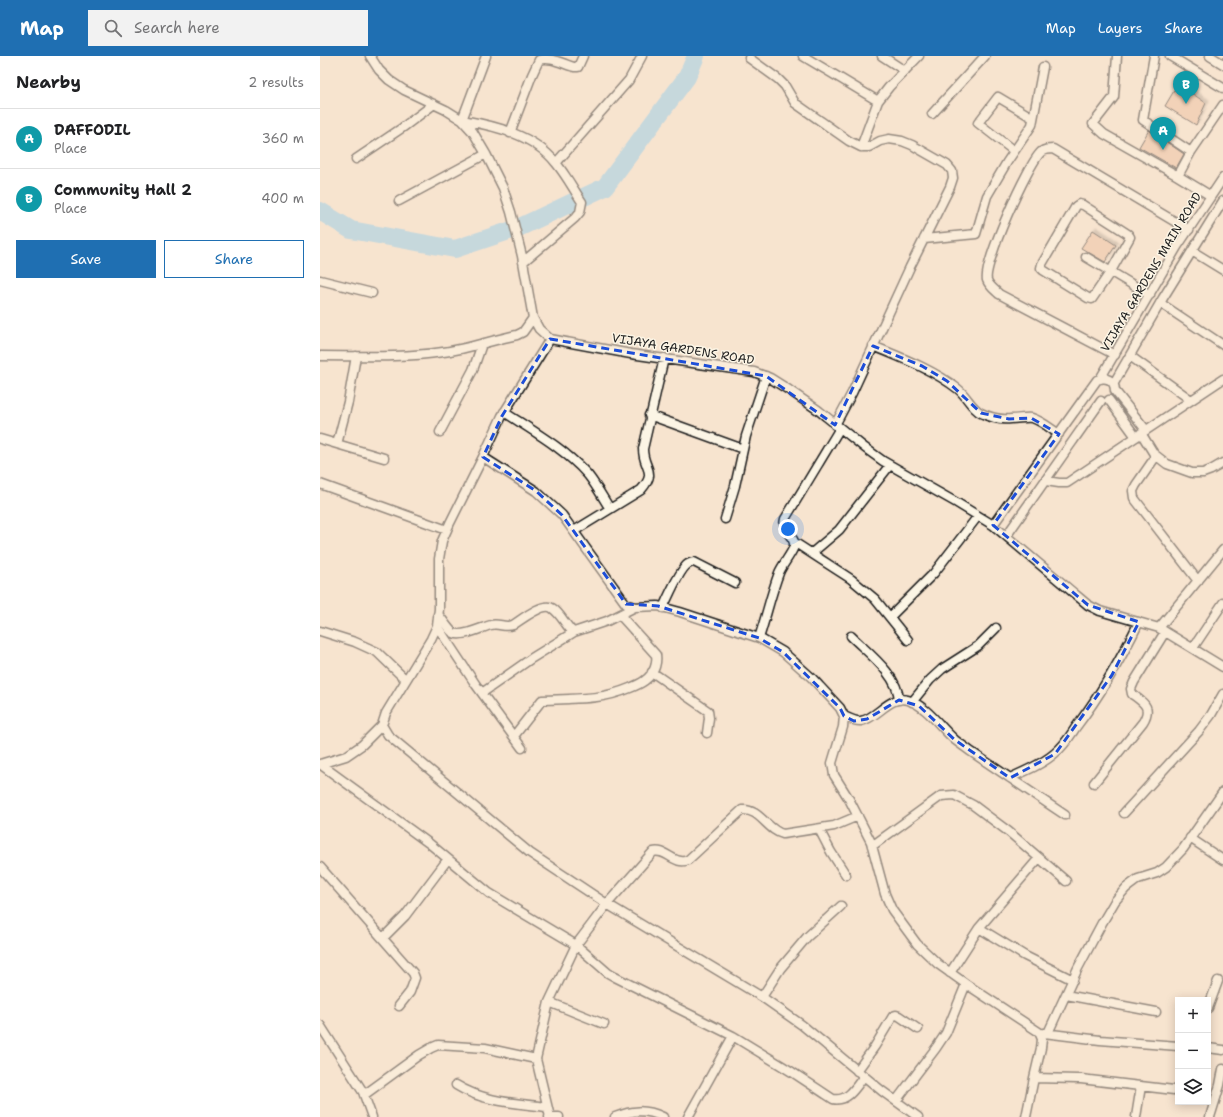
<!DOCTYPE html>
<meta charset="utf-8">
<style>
body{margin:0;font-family:"Shantell Sans",sans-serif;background:#f2f2f2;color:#202124}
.controls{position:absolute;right:12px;bottom:12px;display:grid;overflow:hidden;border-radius:0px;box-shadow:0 2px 10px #0003}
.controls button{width:36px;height:36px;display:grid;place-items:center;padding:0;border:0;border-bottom:1px solid #e0e0e0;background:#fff;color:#202124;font:20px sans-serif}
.you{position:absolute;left:468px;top:473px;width:14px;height:14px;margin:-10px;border:3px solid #fff;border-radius:50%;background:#1a73e8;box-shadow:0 0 0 6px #1a73e833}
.badge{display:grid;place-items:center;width:26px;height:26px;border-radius:50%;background:#1f6fb2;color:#fff;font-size:13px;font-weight:700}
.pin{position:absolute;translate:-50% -33px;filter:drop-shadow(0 1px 2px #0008)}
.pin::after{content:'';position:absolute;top:21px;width:14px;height:12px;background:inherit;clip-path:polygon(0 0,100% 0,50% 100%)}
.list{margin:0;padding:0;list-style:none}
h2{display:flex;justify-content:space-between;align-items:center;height:52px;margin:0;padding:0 16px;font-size:17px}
h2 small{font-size:13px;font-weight:400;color:#757577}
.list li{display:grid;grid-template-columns:26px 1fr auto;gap:12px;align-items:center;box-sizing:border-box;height:60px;padding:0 16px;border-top:1px solid #e0e0e0}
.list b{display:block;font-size:15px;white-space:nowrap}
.list p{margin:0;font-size:13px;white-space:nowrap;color:#757577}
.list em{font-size:13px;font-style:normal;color:#757577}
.actions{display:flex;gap:8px;padding:12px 16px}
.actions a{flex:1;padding:9px 0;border:1px solid #1f6fb2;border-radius:0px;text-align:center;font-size:14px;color:#1f6fb2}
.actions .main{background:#1f6fb2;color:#fff}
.icon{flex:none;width:22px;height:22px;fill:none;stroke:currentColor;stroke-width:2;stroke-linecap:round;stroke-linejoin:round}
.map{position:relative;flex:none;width:903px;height:1061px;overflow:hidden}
header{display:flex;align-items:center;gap:24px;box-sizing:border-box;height:56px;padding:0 20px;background:#1f6fb2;color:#fff}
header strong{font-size:19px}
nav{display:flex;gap:22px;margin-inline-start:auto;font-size:14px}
.search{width:280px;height:36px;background:#f2f2f2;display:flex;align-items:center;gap:10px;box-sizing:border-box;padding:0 14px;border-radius:0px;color:#757577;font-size:15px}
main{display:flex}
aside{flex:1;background:#fff}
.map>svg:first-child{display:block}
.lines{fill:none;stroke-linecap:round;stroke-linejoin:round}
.river{stroke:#8acaeb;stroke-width:18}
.building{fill:#ecbd9c;stroke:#1c1c1c;filter:url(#shadow)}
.street-casing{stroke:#1c1c1c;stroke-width:11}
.street{stroke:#fcf5e5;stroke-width:8}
.marked{fill:none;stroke:#1d4ed8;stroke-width:3;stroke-dasharray:8 5;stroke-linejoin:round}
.labels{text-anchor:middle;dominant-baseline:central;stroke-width:3;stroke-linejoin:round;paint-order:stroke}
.street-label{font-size:12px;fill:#1c1c1c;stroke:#fcf5e5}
</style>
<header>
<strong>Map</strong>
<div class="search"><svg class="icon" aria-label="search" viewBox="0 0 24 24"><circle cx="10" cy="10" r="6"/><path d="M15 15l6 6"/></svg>Search here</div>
<nav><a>Map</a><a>Layers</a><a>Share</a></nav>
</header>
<main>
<aside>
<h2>Nearby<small>2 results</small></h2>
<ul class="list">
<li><span class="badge" style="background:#0f9aa8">A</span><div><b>DAFFODIL</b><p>Place</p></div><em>360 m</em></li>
<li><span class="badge" style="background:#0f9aa8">B</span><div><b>Community Hall 2</b><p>Place</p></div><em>400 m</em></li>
</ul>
<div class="actions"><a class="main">Save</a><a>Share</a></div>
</aside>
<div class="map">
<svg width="903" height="1061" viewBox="0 0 903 1061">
<defs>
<filter id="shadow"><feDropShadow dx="3" dy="-3" stdDeviation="1" flood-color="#0004"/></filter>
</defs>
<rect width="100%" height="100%" fill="#f7e4cf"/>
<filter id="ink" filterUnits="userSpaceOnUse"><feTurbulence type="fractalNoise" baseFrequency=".025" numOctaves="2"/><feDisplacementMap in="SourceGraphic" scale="8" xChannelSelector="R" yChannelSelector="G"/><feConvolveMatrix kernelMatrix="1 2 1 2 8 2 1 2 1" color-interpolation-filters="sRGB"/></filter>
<g filter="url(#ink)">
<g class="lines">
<path class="river" d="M 0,155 L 31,174 L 135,193 L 198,172 L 285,131 L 367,21 L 376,0"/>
</g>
<path class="building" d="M 858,28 L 886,47 L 876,69 L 845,50 Z
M 829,74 L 864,98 L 856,112 L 819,91 Z
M 773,174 L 796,189 L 785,206 L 761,192 Z"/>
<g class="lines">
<defs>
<path id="street" d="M 50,0 L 59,14 L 69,24 L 84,34 L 126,54 L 142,64 L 153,76 L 166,98 L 183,132 L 191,156 L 202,200 L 213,262 L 219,273 L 230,283 L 311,298 L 434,316 L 450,322 L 469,334 L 498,354 L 545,392 L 563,405 L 637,447 L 673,469 L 768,549 L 780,555 L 839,572 L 903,611
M 166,0 L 142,64 C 176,70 214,79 236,107 C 246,119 254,134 262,146 L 260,156 L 255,162 L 203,206
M 483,0 L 558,45
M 562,0 L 585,15
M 797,0 L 794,41 L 773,68 L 784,78 L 858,120
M 834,0 L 823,64 L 871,96
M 850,0 L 903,32
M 890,0 L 903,8
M 429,2 L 458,23 L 465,30 L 475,47 L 529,85 L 541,91 L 549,91 L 560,85 L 569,83 L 582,85 L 592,89 L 627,109 L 632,115 L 633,122 L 630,131 L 590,211 L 532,337 L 515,369
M 612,58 L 665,0
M 190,77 L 212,19 L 219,4 C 230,0 243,8 254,11 L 258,11 L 263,0
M 541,91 L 558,45 L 569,31 L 599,0
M 694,95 L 658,67 L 678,41 L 713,62
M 36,103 L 82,72 L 114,48
M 236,107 L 309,24 L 322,0
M 891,140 L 858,120 L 871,96 L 903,49
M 79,145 L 166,98
M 759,148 L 763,149 L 808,178 L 810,181 L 791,215 L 772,243 L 768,242 L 723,214 L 721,212 L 722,208 L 756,150 Z
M 604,183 L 656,178 L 667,140 L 687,106 L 712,69 L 723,11
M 872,195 L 903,214
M 766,201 L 830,239
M 0,224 L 52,237
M 840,247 L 903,289
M 230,283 L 182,360 L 163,401 L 130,467 L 122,485 L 119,503 L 119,553 L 117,570 L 111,583 L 66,657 L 62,669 L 68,679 L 210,797 L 287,848 L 442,941 L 482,969 L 562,1035 L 598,1061
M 553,290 C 582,302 612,313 638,333 C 647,340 651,352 661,357 C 669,361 681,364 691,363 C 698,363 706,361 712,362 C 722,365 731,373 739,378
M 795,299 L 679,238 C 675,234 669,230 667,224 C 663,208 708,108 721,96 C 725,93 728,93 733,93 L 869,174
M 0,300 C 41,300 82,302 123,296 C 148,293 172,284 197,279 L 203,276 L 213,262
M 810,300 L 871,344
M 780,323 L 857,191 L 903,122
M 794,327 L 843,242 L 903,145
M 789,344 L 816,381
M 184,356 C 213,375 245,393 268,419 C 276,429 283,442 290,453
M 329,359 L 423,393
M 120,376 L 153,314 L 162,288
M 821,377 L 834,398 L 834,403 L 816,429 L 813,435 L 814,442 L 878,525
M 0,383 L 64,402
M 17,388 L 28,346 L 36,300
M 834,398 L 847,408 L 872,417 L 883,417 L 891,414 L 903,407
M 163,401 L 216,435 L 242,459 L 306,548 L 315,551 L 338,550 L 360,556 L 439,582 L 463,596 L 492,622 L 520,652 L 524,660 L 523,671 L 512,707 L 514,719 L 529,743 L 551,786 L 565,838 L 572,854 L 597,888 L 618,908 L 646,928 L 719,976 L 722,983 L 721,992 L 714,1022 L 706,1061
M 726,425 L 739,427 L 747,427 L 903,323
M 0,428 L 127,474
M 405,463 L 415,430 L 426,380 L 446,320
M 673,469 L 777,324 C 786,320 795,324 795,335 L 826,374
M 254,475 L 321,434 C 338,415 323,413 323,393 L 344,302
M 687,479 L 781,345
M 474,486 L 531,523 L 555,543 L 588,584
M 492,497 L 519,474 L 570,409
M 343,552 C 347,543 361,512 368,508 C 370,507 372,506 374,506 L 415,527
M 118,558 C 122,563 127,571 132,576 C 140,583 162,571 171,569 C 179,567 185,572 193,569 C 201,564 223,546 232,552 C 240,557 245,568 251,574 L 254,576 L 287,565 L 315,551
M 570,561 L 614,517 L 658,460
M 117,570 L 156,629 L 202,692
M 839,572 L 903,494
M 0,575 L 35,586 L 57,596 L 86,624
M 531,580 C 548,597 578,619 579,644
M 439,582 C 446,561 451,538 459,517 C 462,509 473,496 474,490 C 476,479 461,478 465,463 L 520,372
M 873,592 L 903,547
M 332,616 L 388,655 L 389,662 L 387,677
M 162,637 L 212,602 L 254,576
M 592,646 L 610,624 L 622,613 L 658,590 L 676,572
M 524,660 C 529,662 535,666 541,665 C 558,662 569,639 588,644 C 607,650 620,671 635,684 C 640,688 645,691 650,695 L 745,759
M 194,680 L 222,644 C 254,642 279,645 310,632 C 320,628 331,623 335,611 C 336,607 337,604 336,599 L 300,559
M 0,708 L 110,788 L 169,837 L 256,889 L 288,917 L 295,921 L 413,980 L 472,1016 L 513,1043 C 528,1046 536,1031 544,1020
M 0,708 L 26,700 L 42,689 L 62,669
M 690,722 C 705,715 723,708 735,697 C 744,690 750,680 756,671 C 781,638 801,603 819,566
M 774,727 L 823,666 C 832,651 824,647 812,638 L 811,633 L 814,626 L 845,576
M 804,757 L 879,675 L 891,659 L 903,638
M 499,773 L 511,796 L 526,819
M 870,782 L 903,804
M 552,790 L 621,740 L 634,739 L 653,749 L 689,776 L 746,825
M 0,811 L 93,917 L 95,922 L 90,936 L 79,950
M 659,872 L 705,900 L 753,924
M 63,882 L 85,860 L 128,803
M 630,917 L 659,872 L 719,802
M 746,939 L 836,956
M 442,941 L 460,913 L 487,881 L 521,850
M 229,946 L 284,968
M 888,952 L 898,925
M 0,969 L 43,1036 L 52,1061
M 724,977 L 780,984 L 858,990
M 728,977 L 758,912 L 782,867 L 795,845 L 806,832 L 818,823 L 837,817 L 846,811 L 863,793 L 903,736
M 888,992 L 903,994
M 537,1015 L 555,990 L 573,960 L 576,959 L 579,960 L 598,973
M 714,1022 L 761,1023 L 854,1034
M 136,1029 C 163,1046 196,1047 227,1051
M 44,1039 L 99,999 L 111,992 L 118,989 L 165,992 L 216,1003
M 576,1045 L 616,992 L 626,977 L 646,928
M 229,1061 L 239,1061
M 230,1061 L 216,1003 L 229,946 L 256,889 L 287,848 L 333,796 C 346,792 355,810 368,804 L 422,754 C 439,752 448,775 463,778 L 514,770 L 538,760
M 295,1061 C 312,1054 326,1053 343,1061
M 368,1061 L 413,980
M 816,1061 L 821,1030
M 890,1061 L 900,1029 L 903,1013"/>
</defs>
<use href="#street" class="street-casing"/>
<use href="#street" class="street"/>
</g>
</g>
<path d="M0 0H903V1061H0ZM 230,283 L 446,320 L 515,369 L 553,290 L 602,310 L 627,325 L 661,357 L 689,363 L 711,362 L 739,378 L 673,469 L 768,549 L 819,566 L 792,619 L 735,698 L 690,722 L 635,684 L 599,650 L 579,644 L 547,663 L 534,665 L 524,660 L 520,652 L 463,596 L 439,582 L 338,550 L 306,548 L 242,459 L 216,435 L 163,401 L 182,360 Z" fill="#f7e4cf" fill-opacity=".55" fill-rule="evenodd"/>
<path class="marked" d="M 230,283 L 446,320 L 515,369 L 553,290 L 602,310 L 627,325 L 661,357 L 689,363 L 711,362 L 739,378 L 673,469 L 768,549 L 819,566 L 792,619 L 735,698 L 690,722 L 635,684 L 599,650 L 579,644 L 547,663 L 534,665 L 524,660 L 520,652 L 463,596 L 439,582 L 338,550 L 306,548 L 242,459 L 216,435 L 163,401 L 182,360 Z"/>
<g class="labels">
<g class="street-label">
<text transform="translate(831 216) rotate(-59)">VIJAYA GARDENS MAIN ROAD</text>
<text transform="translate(363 293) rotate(9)">VIJAYA GARDENS ROAD</text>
</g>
</g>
</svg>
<div class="controls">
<button>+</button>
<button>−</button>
<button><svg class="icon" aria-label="layers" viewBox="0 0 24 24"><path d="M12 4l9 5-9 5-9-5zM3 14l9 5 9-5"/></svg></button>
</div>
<div class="you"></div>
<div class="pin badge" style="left:843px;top:94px;background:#0f9aa8">A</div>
<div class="pin badge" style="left:866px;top:48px;background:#0f9aa8">B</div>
</div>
</main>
